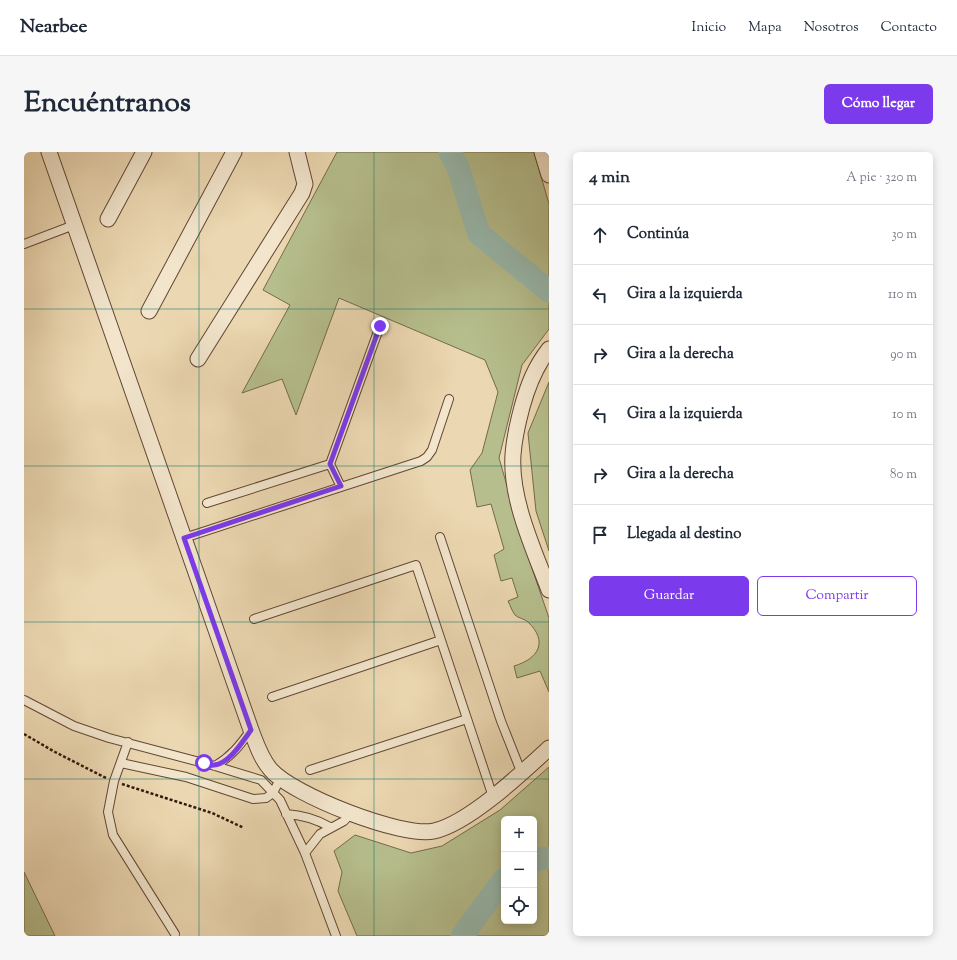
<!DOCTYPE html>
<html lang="es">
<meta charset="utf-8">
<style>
body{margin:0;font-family:"Sorts Mill Goudy",serif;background:#f6f6f7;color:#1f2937}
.controls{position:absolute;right:12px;bottom:12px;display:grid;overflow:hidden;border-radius:6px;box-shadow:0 2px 10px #0003}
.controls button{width:36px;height:36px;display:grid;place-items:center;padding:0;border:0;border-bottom:1px solid #e0e1e3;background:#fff;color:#1f2937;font:20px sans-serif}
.stop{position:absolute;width:12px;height:12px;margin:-9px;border:3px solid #7c3aed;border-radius:50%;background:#fff}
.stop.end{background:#7c3aed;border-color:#fff;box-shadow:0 1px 4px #0008}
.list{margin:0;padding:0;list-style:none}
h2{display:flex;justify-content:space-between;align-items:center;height:52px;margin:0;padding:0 16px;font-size:17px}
h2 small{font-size:13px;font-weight:400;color:#747a83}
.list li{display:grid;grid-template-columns:26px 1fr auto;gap:12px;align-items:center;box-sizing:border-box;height:60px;padding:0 16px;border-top:1px solid #e0e1e3}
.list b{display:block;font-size:15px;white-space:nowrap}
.list em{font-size:13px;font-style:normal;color:#747a83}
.actions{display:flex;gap:8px;padding:12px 16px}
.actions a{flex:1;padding:9px 0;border:1px solid #7c3aed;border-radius:6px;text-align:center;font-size:14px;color:#7c3aed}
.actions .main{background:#7c3aed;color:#fff}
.icon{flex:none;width:22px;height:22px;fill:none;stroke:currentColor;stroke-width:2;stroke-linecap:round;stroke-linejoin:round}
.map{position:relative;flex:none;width:525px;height:784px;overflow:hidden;border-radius:6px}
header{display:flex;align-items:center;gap:24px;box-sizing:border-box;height:56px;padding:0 20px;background:#fff;border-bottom:1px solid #e0e1e3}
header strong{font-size:19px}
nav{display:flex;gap:22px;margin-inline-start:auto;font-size:14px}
.intro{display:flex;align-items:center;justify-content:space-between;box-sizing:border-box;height:96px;padding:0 24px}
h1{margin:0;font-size:28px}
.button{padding:10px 18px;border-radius:6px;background:#7c3aed;color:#fff;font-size:14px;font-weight:700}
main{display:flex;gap:24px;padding:0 24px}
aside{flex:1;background:#fff;border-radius:6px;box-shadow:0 2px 10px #0003}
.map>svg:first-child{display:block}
.green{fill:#b6be8d;stroke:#756a4c;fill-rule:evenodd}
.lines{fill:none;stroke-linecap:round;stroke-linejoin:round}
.river{stroke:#98b9ad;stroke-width:23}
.lane-casing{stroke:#624734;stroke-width:10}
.street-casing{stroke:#624734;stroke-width:17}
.path{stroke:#34170a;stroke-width:2.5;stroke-dasharray:3 2;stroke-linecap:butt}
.lane{stroke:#f2e5cc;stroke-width:8}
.street{stroke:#f2e5cc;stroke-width:15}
.route{stroke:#7c3aed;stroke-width:5}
.grid{fill:none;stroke:#0f766e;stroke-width:1;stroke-opacity:0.55}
</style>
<header>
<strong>Nearbee</strong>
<nav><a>Inicio</a><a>Mapa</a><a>Nosotros</a><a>Contacto</a></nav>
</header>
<div class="intro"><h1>Encuéntranos</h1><a class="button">Cómo llegar</a></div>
<main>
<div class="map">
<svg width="525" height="784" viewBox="0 0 525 784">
<rect width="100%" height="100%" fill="#ebd7b1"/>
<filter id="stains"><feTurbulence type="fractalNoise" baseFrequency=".005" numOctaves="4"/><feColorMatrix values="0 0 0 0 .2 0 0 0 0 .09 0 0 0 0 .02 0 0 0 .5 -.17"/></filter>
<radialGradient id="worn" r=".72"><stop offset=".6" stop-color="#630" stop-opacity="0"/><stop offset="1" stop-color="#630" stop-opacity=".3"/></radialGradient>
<path class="green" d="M 313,0 L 510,0 L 525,52 L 525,177 L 498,213 L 475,306 L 500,393 L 525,466 L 525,540 L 516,519 L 493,526 L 490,514 C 514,507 525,490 504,470 C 501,467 494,466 491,463 C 488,459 486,453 484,449 L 494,445 L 488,426 L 477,429 L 470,403 L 480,397 L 467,352 L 453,355 L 446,318 L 458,301 L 474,240 L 461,208 L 315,146 L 272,263 L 258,227 L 218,241 L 266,153 L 239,138 Z
M 525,230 L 525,399 L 512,359 L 504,281 Z
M 525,615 L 525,784 L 333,784 L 314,739 L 318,720 L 310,699 L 331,683 L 387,701 L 418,694 L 476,658 ZM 480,667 L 510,667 L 510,769 L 480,769 Z
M 0,720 L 31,784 L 0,784 Z"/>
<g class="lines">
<path class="river" d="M 426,0 L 434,15 L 455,82 L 525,139
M 510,708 L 525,706
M 438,784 L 480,727"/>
<defs>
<path id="lane" d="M 0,92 L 50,73
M 306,312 L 317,335
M 183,351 L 306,312 L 356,174
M 416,385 L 477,569 L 498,622
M 160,386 L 397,309 L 403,305 L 408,298 L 425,247
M 230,467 L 392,413 L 469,645
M 248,545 L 417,488
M 0,548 L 50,574 L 85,586 L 191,614 L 237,628 L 256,648 L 281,701 L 312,784
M 104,590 L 90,629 L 84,660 L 89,683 L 151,782
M 97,611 L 162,625 L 229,647 L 242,646 L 249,641 L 253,633 L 259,627
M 191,614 C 208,604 216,593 227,578
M 286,618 L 443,567
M 262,662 C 279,663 292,667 306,675
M 281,701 L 296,682 L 320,669 L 328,660"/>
<path id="street" d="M 25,0 L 227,578 C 232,591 237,607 247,618 C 269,643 378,686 410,679 C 445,671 498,621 525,596
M 518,0 L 525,23
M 84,67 L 120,0
M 125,159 L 210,0
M 525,197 C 511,215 504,233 498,255 C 494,270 490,287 489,303 C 486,347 510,398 525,438
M 174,207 L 278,41 L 281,32 L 273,0"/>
</defs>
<use href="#lane" class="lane-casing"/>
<use href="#street" class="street-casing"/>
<path class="path" d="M 0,582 L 31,600 L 82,626
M 98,632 L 188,661 L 220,676"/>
<use href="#lane" class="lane"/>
<use href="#street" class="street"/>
</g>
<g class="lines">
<path class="route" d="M 180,611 C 183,612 187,614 190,613 C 205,612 219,589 227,578 L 160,386 L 317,334 L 306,312 L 356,174"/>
</g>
<path class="grid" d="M 175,0 L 175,784M 350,0 L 350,784M 0,157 L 525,157M 0,314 L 525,314M 0,470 L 525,470M 0,627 L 525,627"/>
<rect width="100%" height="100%" filter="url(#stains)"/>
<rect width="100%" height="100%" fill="url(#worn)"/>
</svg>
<div class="controls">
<button>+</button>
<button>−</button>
<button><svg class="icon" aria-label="locate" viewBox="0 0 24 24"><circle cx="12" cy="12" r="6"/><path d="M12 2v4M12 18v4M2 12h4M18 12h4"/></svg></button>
</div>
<div class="stop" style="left:180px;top:611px"></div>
<div class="stop end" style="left:356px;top:174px"></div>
</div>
<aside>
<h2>4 min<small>A pie · 320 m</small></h2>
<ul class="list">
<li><svg class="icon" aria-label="ahead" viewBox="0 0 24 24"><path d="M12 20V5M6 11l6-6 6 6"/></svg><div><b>Continúa</b></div><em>30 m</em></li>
<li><svg class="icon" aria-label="left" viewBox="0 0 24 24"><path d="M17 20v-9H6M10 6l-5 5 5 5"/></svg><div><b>Gira a la izquierda</b></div><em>110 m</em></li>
<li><svg class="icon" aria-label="right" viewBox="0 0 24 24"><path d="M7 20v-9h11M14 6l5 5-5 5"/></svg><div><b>Gira a la derecha</b></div><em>90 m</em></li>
<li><svg class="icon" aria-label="left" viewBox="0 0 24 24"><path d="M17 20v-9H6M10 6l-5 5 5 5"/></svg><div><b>Gira a la izquierda</b></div><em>10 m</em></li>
<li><svg class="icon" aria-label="right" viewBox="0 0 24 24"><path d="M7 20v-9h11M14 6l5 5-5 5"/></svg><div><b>Gira a la derecha</b></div><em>80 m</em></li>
<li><svg class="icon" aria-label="arrive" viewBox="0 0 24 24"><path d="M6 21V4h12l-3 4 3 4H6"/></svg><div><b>Llegada al destino</b></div></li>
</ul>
<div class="actions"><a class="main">Guardar</a><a>Compartir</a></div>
</aside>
</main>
